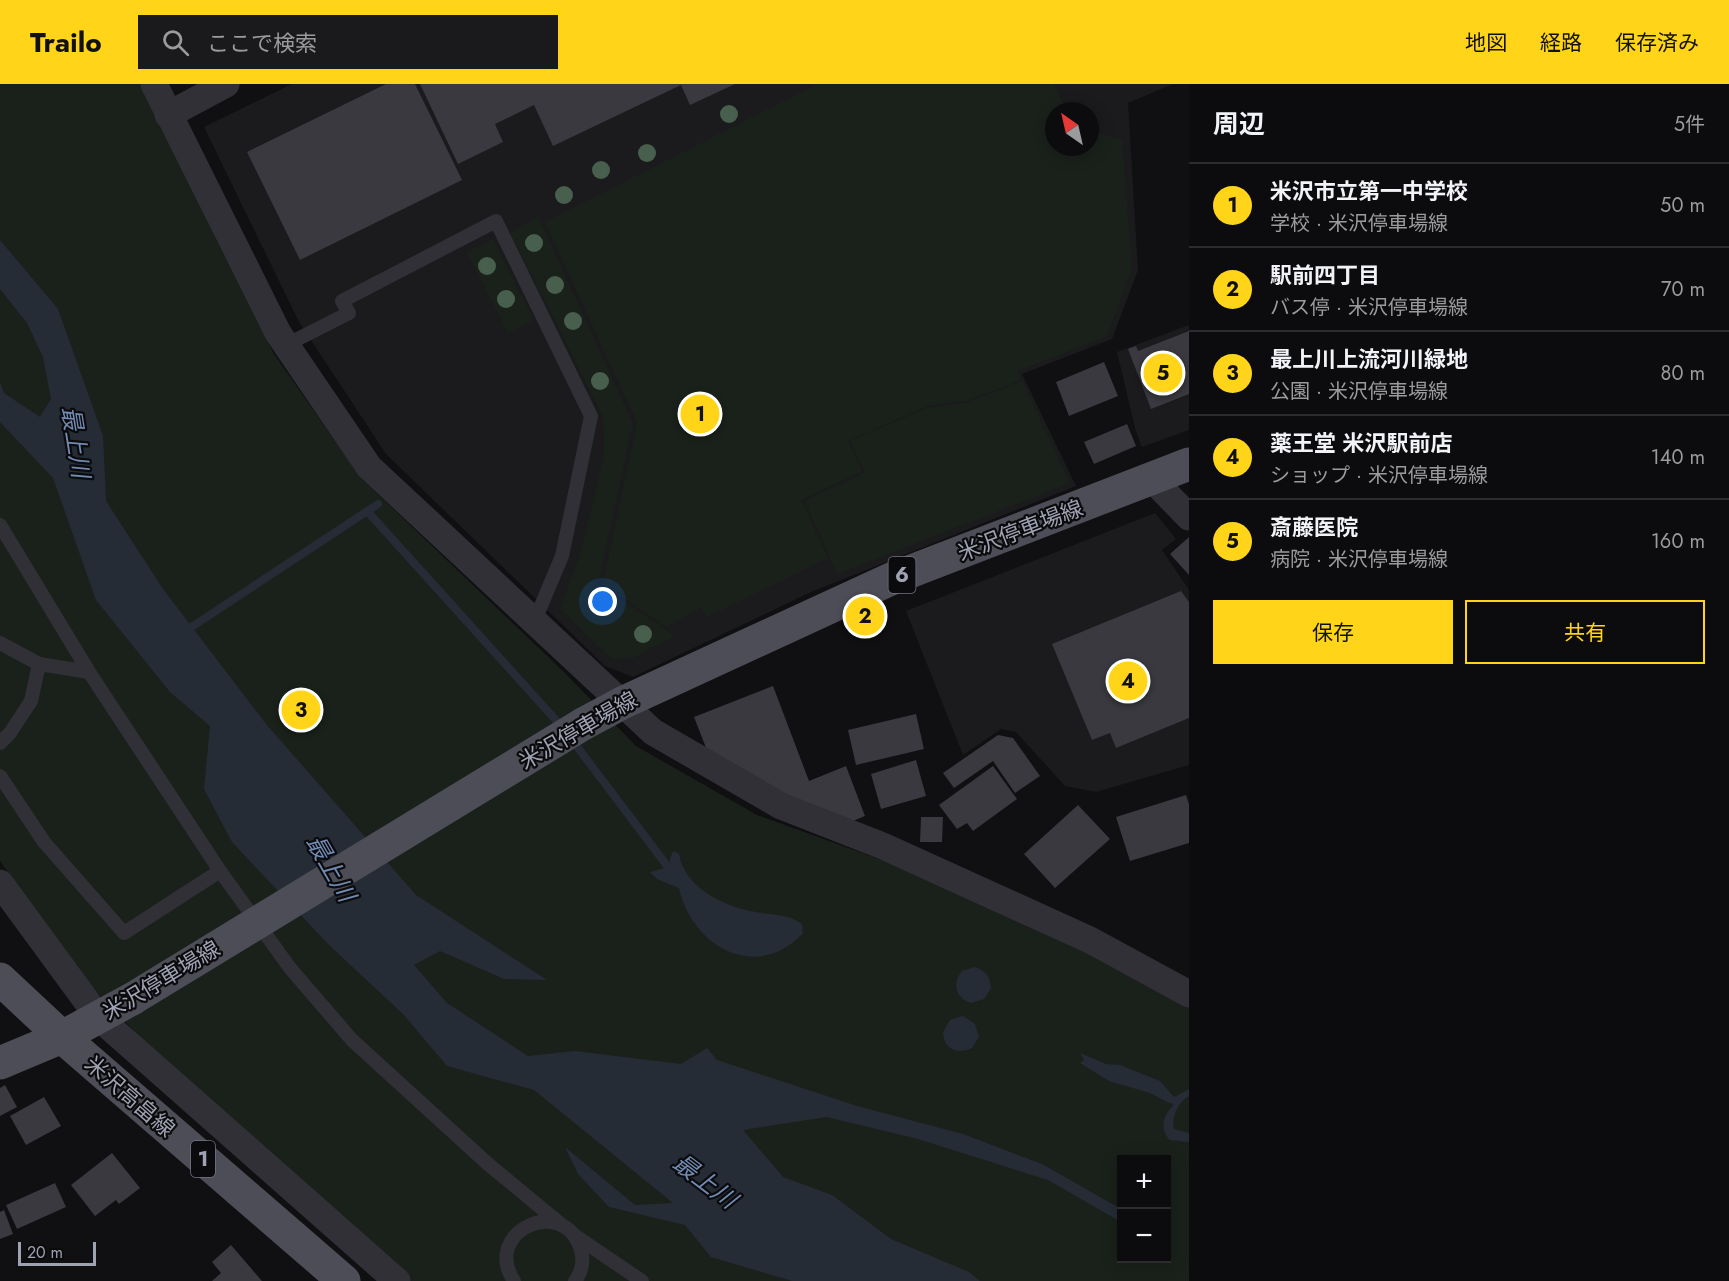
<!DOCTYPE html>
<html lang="ja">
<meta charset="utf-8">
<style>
body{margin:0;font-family:Jost,"Noto Sans JP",sans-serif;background:#1a191b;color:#f1f3f6}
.controls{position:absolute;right:18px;bottom:18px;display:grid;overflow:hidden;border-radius:0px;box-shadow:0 3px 15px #0003}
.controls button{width:54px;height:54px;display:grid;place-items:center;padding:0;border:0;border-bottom:2px solid #2c2b2e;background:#0c0b0d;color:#f1f3f6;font:30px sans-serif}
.compass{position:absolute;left:1045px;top:18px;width:54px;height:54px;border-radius:50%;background:#0c0b0d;box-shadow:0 3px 15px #0003;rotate:326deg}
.scale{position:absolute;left:18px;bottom:15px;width:78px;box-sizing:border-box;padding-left:6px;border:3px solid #9fa2b3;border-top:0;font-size:16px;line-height:21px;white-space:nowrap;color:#9fa2b3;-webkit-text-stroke:4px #0b0a0c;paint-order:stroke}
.you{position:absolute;left:603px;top:518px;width:21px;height:21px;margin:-15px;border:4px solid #fff;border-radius:50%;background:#1a73e8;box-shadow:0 0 0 9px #1a73e833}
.badge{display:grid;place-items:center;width:39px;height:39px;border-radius:50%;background:#ffd419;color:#111;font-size:20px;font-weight:700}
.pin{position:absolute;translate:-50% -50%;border:3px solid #fff;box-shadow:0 2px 6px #0006}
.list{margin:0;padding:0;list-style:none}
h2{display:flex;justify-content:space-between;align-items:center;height:78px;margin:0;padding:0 24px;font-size:26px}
h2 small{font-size:20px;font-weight:400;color:#9a9b9d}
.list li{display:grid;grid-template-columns:39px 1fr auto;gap:18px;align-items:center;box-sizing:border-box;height:84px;padding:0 24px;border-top:2px solid #2c2b2e}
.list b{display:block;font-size:22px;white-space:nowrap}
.list p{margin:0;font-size:20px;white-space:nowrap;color:#9a9b9d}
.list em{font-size:20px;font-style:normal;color:#9a9b9d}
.actions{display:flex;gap:12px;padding:18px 24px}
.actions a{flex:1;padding:14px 0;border:2px solid #ffd419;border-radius:0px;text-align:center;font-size:21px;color:#ffd419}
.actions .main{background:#ffd419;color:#111}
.icon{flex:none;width:33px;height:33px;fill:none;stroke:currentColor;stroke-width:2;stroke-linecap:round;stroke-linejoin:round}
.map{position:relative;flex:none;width:1189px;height:1197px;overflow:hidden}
header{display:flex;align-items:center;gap:36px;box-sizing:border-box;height:84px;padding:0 30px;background:#ffd419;color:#111}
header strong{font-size:28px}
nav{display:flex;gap:33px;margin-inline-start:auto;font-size:21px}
.search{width:420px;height:54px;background:#1a191b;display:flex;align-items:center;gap:15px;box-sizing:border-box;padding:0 21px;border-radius:0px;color:#9a9b9d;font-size:22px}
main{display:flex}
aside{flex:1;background:#0c0b0d}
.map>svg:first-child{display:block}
.built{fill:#1b1b1e;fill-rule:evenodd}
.green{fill:#1a211b;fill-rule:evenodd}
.water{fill:#252c35}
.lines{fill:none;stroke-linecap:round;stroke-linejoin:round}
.stream{stroke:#252c35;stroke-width:8}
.building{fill:#39393f}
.service{stroke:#303036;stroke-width:14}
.minor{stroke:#303036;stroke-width:27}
.primary{stroke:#4c4d56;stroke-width:33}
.primary-bridge{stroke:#4c4d56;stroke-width:33}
.tree{fill:#475f4c}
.labels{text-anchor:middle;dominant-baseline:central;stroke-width:4.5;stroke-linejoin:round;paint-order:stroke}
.shield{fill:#0b0a0c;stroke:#737481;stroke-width:1.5}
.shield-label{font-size:21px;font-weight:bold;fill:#9fa2b3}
.street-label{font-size:22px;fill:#9fa2b3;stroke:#0b0a0c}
.water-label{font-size:24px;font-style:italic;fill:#728bb3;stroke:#0b0a0c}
</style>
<header>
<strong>Trailo</strong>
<div class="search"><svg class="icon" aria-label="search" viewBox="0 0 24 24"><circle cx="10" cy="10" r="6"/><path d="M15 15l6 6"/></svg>ここで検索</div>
<nav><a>地図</a><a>経路</a><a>保存済み</a></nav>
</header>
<main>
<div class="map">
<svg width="1189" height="1197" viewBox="0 0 1189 1197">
<rect width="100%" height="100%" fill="#100f11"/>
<path class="built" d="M 292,0 L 1173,0 L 1128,19 L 1138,186 L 1112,255 L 1022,290 L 1076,402 L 811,508 L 633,593 L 605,582 L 386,370 L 299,238 L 204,43 ZM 1054,27 L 1090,27 L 1090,63 L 1054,63 Z
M 1189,241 L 1189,346 L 1142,363 L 1136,348 L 1117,268 Z
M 1155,429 L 1176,455 L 1162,466 L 1189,506 L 1189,681 L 1096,708 L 1065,702 L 1016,648 L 1001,645 L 963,671 L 906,527 Z"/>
<path class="green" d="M 0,0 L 148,0 L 211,145 L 274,270 L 361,394 L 566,590 L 636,662 L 757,731 L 887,778 L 1088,865 L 1189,922 L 1189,1197 L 411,1197 L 171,985 L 85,896 L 0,777 ZM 1122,1076 L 1166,1076 L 1166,1174 L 1122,1174 Z
M 818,0 L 1054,0 L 1067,27 L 1054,27 L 1054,63 L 1090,63 L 1090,46 L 1122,56 L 1132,185 L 1107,252 L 1018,287 L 1021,296 L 966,317 L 927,322 L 848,357 L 862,387 L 801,416 L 828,474 L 707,533 L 701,523 L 667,543 L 603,501 L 637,338 L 545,138 Z
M 538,132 L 633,340 L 598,500 L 675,552 L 633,574 L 612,575 L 560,525 L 580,470 L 604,373 L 603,332 L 510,149 Z
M 493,155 L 534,236 L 508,249 L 467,168 Z
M 1022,297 L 1070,399 L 837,490 L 805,417 L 865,388 L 850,357 L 927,324 L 966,319 Z"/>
<path class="water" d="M 0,156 L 58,225 L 103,352 L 106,417 L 163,505 L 266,640 L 416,811 L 547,896 L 504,895 L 440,867 L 414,881 L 447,919 L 528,972 L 575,967 L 681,980 L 707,964 L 717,976 L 857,1022 L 963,1050 L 1042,1080 L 1121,1125 L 1121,1138 L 1048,1096 L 918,1055 L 827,1033 L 743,1046 L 783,1093 L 832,1111 L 891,1155 L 969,1188 L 980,1197 L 792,1197 L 711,1173 L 685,1141 L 609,1123 L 578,1090 L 565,1063 L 635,1121 L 673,1119 L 534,1006 L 447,982 L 404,931 L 328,860 L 232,758 L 204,705 L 210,642 L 170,608 L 96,516 L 53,394 L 0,338 L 0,298 L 4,309 L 40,333 L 51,315 L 43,273 L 27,239 L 0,205 Z
M 674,767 L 679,770 C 685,806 729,825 762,829 C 776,831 790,831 802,840 L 803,849 C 757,899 692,863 679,804 L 657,795 L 650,788 L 668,783 L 672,769 Z
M 975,883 C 986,887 990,893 991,904 L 984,915 L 971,919 C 955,914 952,899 962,887 Z
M 963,932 L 975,940 L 979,953 L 972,964 C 957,971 944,965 943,948 L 950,936 Z
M 1080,969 L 1106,980 L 1120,981 L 1160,997 L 1174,1013 L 1189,1005 L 1189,1012 C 1178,1018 1171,1033 1174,1045 L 1189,1049 L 1189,1058 L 1170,1056 C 1159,1046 1163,1031 1173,1022 L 1172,1019 L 1169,1019 L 1150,1009 L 1109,997 L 1080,979 L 1084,976 Z"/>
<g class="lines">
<path class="stream" d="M 367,427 L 563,644
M 184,548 L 378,420
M 572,656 L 668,783"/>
</g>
<path class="building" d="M 386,0 L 415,0 L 462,96 L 300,176 L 247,68 Z
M 420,0 L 735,0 L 690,21 L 681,1 L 553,62 L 534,21 L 495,40 L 503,58 L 458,80 Z
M 1189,247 L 1189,310 L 1151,325 L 1128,265 L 1136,262 L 1138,267 Z
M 1104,278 L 1118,312 L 1069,332 L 1056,298 Z
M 1127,340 L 1136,362 L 1094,380 L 1084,358 Z
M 1189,453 L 1189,491 L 1170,470 Z
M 1181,507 L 1189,518 L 1189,634 L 1116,664 L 1110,649 L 1092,656 L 1052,560 Z
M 773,602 L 809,697 L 846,682 L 865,732 L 841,742 L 710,674 L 694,633 Z
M 916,630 L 924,665 L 856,681 L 848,646 Z
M 998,651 L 1013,654 L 1040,692 L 1015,709 L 993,677 L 954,704 L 943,689 Z
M 916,676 L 926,712 L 881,725 L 871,690 Z
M 993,682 L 1017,715 L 973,747 L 967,739 L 957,745 L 939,721 Z
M 1186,711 L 1189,720 L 1189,759 L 1130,777 L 1116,733 Z
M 1078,721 L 1110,755 L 1055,804 L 1024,770 Z
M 921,733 L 943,733 L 942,758 L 920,758 Z
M 5,1001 L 17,1023 L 0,1032 L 0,1004 Z
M 44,1013 L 61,1042 L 26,1061 L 10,1032 Z
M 112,1069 L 140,1104 L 119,1120 L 116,1116 L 95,1132 L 71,1101 Z
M 55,1099 L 66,1123 L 17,1145 L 6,1121 Z
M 4,1126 L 13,1150 L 0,1155 L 0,1128 Z
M 231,1161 L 262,1197 L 212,1197 L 221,1189 L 212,1178 Z"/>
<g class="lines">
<path class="service" d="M 286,261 L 349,229 L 342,217 L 496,137 L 591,332 L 562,472 L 535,536
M 0,441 L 89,588 L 220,787
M 0,559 L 39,580 L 89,588
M 0,659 L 10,649 L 31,617 L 39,580
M 0,692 L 44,758 L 124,849 L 220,787 L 290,884 L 352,956 L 488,1080 L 563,1142
M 574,1151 L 642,1197
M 514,1197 C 481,1148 564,1109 581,1166 C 584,1176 582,1188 575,1197"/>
<path class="minor" d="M 154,0 L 278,249 L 369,383 L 653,648 L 781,722 L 883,762 L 1090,856 L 1189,910
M 168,31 L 226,0
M 1152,395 L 1189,433
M 0,799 L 99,934 L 397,1197"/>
<path class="primary" d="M 583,640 L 622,619 L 891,495 L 1189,380
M 0,895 L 62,953 L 344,1197
M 0,979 L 62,953 L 132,915"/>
<path class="primary-bridge" d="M 132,915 L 583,640"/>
</g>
<g class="tree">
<circle cx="729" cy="30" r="9"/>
<circle cx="647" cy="69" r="9"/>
<circle cx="601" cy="86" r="9"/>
<circle cx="564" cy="111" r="9"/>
<circle cx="534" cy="159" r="9"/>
<circle cx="487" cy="182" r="9"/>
<circle cx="555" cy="201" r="9"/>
<circle cx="506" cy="215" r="9"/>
<circle cx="573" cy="237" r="9"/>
<circle cx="600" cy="297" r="9"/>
<circle cx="600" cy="516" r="9"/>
<circle cx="643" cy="550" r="9"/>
</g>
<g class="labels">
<g class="shield">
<rect x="888.5" y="473" width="27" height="36" rx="4.5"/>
<rect x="191" y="1057" width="24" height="36" rx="4.5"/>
</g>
<g class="shield-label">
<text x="902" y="491">6</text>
<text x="203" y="1075">1</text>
</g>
<g class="street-label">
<text transform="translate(1020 446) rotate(-21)">米沢停車場線</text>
<text transform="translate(578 646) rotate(-30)">米沢停車場線</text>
<text transform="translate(161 896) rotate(-31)">米沢停車場線</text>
<text transform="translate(130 1012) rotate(41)">米沢高畠線</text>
</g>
<g class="water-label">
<text transform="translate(76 358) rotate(81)">最上川</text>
<text transform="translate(331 784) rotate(60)">最上川</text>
<text transform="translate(705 1097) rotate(37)">最上川</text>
</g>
</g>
</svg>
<div class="controls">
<button>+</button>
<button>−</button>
</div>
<svg class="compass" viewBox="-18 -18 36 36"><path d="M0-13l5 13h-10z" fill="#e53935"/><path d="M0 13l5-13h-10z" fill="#9a9b9d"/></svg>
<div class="scale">20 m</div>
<div class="you"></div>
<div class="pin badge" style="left:700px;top:330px">1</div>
<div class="pin badge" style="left:865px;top:532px">2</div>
<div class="pin badge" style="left:301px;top:626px">3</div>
<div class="pin badge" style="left:1128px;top:597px">4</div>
<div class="pin badge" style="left:1163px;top:289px">5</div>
</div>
<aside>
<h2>周辺<small>5件</small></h2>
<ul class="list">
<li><span class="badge">1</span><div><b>米沢市立第一中学校</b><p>学校 · 米沢停車場線</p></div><em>50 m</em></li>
<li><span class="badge">2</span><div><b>駅前四丁目</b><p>バス停 · 米沢停車場線</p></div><em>70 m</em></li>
<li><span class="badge">3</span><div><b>最上川上流河川緑地</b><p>公園 · 米沢停車場線</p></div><em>80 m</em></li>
<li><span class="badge">4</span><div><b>薬王堂 米沢駅前店</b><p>ショップ · 米沢停車場線</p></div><em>140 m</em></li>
<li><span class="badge">5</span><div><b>斎藤医院</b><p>病院 · 米沢停車場線</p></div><em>160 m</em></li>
</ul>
<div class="actions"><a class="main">保存</a><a>共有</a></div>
</aside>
</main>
